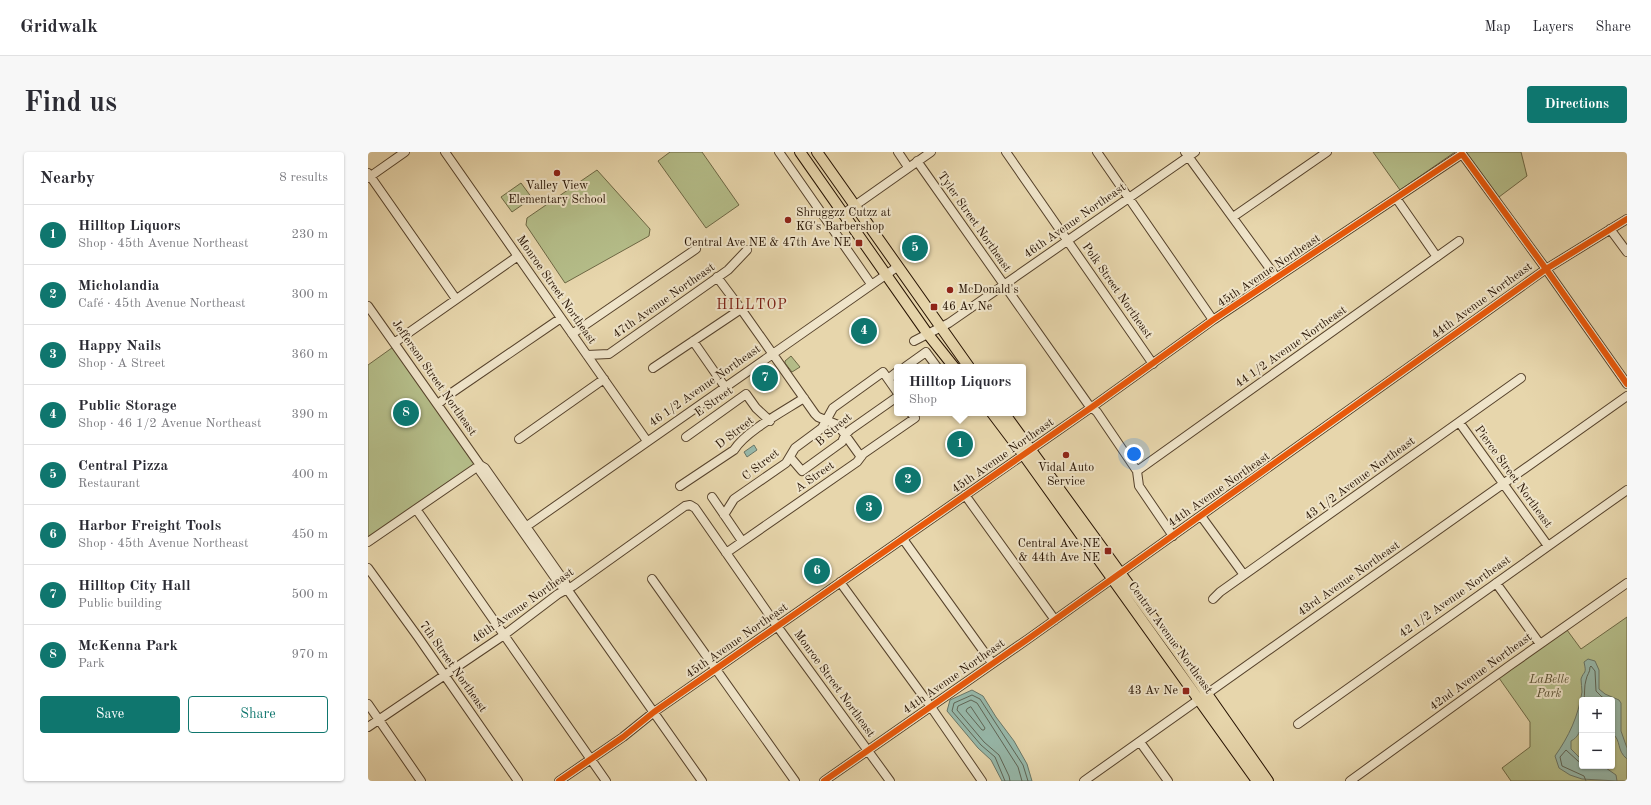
<!DOCTYPE html>
<meta charset="utf-8">
<style>
body{margin:0;font-family:"Old Standard TT",serif;background:#f7f7f7;color:#2b2b33}
.controls{position:absolute;right:12px;bottom:12px;display:grid;overflow:hidden;border-radius:4px;box-shadow:0 1px 3px #0004}
.controls button{width:36px;height:36px;display:grid;place-items:center;padding:0;border:0;border-bottom:1px solid #e1e1e2;background:#fff;color:#2b2b33;font:20px sans-serif}
.you{position:absolute;left:766px;top:302px;width:14px;height:14px;margin:-10px;border:3px solid #fff;border-radius:50%;background:#1a73e8;box-shadow:0 0 0 6px #1a73e833}
.badge{display:grid;place-items:center;width:26px;height:26px;border-radius:50%;background:#0f766e;color:#fff;font-size:13px;font-weight:700}
.pin{position:absolute;translate:-50% -50%;border:2px solid #fff;box-shadow:0 1px 4px #0006}
.popup{position:absolute;left:526px;top:212px;width:132px;height:52px;box-sizing:border-box;display:grid;place-content:center;border-radius:4px;background:#fff;filter:drop-shadow(0 1px 3px #0005);font-size:13px;white-space:nowrap;color:#7c7c81}
.popup b{font-size:15px;color:#2b2b33}
.popup::after{content:'';position:absolute;left:50%;top:100%;margin-left:-8px;border:8px solid transparent;border-top-color:#fff}
.list{margin:0;padding:0;list-style:none}
h2{display:flex;justify-content:space-between;align-items:center;height:52px;margin:0;padding:0 16px;font-size:17px}
h2 small{font-size:13px;font-weight:400;color:#7c7c81}
.list li{display:grid;grid-template-columns:26px 1fr auto;gap:12px;align-items:center;box-sizing:border-box;height:60px;padding:0 16px;border-top:1px solid #e1e1e2}
.list b{display:block;font-size:15px;white-space:nowrap}
.list p{margin:0;font-size:13px;white-space:nowrap;color:#7c7c81}
.list em{font-size:13px;font-style:normal;color:#7c7c81}
.actions{display:flex;gap:8px;padding:12px 16px}
.actions a{flex:1;padding:9px 0;border:1px solid #0f766e;border-radius:4px;text-align:center;font-size:14px;color:#0f766e}
.actions .main{background:#0f766e;color:#fff}
.map{position:relative;flex:none;width:1259px;height:629px;overflow:hidden;border-radius:4px}
header{display:flex;align-items:center;gap:24px;box-sizing:border-box;height:56px;padding:0 20px;background:#fff;border-bottom:1px solid #e1e1e2}
header strong{font-size:19px}
nav{display:flex;gap:22px;margin-inline-start:auto;font-size:14px}
.intro{display:flex;align-items:center;justify-content:space-between;box-sizing:border-box;height:96px;padding:0 24px}
h1{margin:0;font-size:28px}
.button{padding:10px 18px;border-radius:4px;background:#0f766e;color:#fff;font-size:14px;font-weight:700}
main{display:flex;gap:24px;padding:0 24px}
aside{flex:1;background:#fff;border-radius:4px;box-shadow:0 1px 3px #0004}
.map>svg:first-child{display:block}
.green{fill:#b5be8a;stroke:#6d6845;fill-rule:evenodd}
.water{fill:#97b9ab;stroke:#697667}
.lines{fill:none;stroke-linecap:round;stroke-linejoin:round}
.shore{stroke:#5e6556;stroke-width:1}
.minor-casing{stroke:#56422b;stroke-width:10}
.major-casing{stroke:#251100;stroke-width:12}
.minor{stroke:#efe4c9;stroke-width:8}
.major{stroke:#e7d6ac;stroke-width:10}
.cycleway-casing{stroke:#efe4c9;stroke-width:8}
.cycleway{stroke:#e8590c;stroke-width:6}
.poi-dot{fill:#8f2418;stroke:#efe4c9;stroke-width:1.5}
.labels{text-anchor:middle;dominant-baseline:central;stroke-width:4;stroke-linejoin:round;paint-order:stroke}
.poi-label{font-size:12px;fill:#251100;stroke:#efe4c9;text-anchor:start}
.street-label{font-size:12px;fill:#251100;stroke:#efe4c9}
.park-label{font-size:12px;font-style:italic;fill:#574e30;stroke:#efe4c9}
.quarter-label{font-size:14px;letter-spacing:1px;fill:#7a1f14;stroke:#efe4c9}
</style>
<header>
<strong>Gridwalk</strong>
<nav><a>Map</a><a>Layers</a><a>Share</a></nav>
</header>
<div class="intro"><h1>Find us</h1><a class="button">Directions</a></div>
<main>
<aside>
<h2>Nearby<small>8 results</small></h2>
<ul class="list">
<li><span class="badge">1</span><div><b>Hilltop Liquors</b><p>Shop · 45th Avenue Northeast</p></div><em>230 m</em></li>
<li><span class="badge">2</span><div><b>Micholandia</b><p>Café · 45th Avenue Northeast</p></div><em>300 m</em></li>
<li><span class="badge">3</span><div><b>Happy Nails</b><p>Shop · A Street</p></div><em>360 m</em></li>
<li><span class="badge">4</span><div><b>Public Storage</b><p>Shop · 46 1/2 Avenue Northeast</p></div><em>390 m</em></li>
<li><span class="badge">5</span><div><b>Central Pizza</b><p>Restaurant</p></div><em>400 m</em></li>
<li><span class="badge">6</span><div><b>Harbor Freight Tools</b><p>Shop · 45th Avenue Northeast</p></div><em>450 m</em></li>
<li><span class="badge">7</span><div><b>Hilltop City Hall</b><p>Public building</p></div><em>500 m</em></li>
<li><span class="badge">8</span><div><b>McKenna Park</b><p>Park</p></div><em>970 m</em></li>
</ul>
<div class="actions"><a class="main">Save</a><a>Share</a></div>
</aside>
<div class="map">
<svg width="1259" height="629" viewBox="0 0 1259 629">
<rect width="100%" height="100%" fill="#e7d6ac"/>
<filter id="stains"><feTurbulence type="fractalNoise" baseFrequency=".005" numOctaves="4"/><feColorMatrix values="0 0 0 0 .2 0 0 0 0 .09 0 0 0 0 .02 0 0 0 .5 -.17"/></filter>
<radialGradient id="worn" r=".72"><stop offset=".6" stop-color="#630" stop-opacity="0"/><stop offset="1" stop-color="#630" stop-opacity=".3"/></radialGradient>
<path class="green" d="M 302,0 L 334,0 L 371,53 L 338,76 L 290,9 Z
M 1005,0 L 1087,0 L 1032,38 Z
M 1098,0 L 1153,0 L 1159,24 L 1131,45 Z
M 229,18 L 282,77 L 281,84 L 197,131 L 158,73 L 159,66 Z
M 153,31 L 164,46 L 144,60 L 133,45 Z
M 28,193 L 112,310 L 0,386 L 0,213 Z
M 423,204 L 432,215 L 424,220 L 417,211 L 417,209 Z
M 1259,465 L 1259,629 L 1143,629 L 1134,616 L 1162,595 L 1162,570 L 1131,526 L 1199,478 L 1213,497 ZM 1214,548 L 1244,548 L 1244,614 L 1214,614 Z"/>
<path class="water" d="M 386,293 L 389,298 L 379,305 L 376,300 Z
M 1220,507 L 1227,509 L 1231,518 L 1231,537 L 1237,542 L 1251,548 L 1253,551 L 1253,579 L 1259,596 L 1259,607 C 1248,598 1254,589 1244,581 L 1244,548 L 1214,548 C 1214,562 1217,582 1203,589 L 1203,597 L 1213,607 L 1214,614 L 1218,616 L 1238,616 L 1248,623 L 1249,629 L 1214,627 L 1202,623 L 1191,616 L 1187,604 C 1201,584 1210,565 1214,540 C 1214,536 1213,531 1213,527 C 1216,518 1219,523 1216,510 Z
M 604,538 L 615,544 L 628,565 L 646,589 L 659,612 L 664,629 L 634,629 L 623,608 L 610,596 L 579,559 L 582,548 Z"/>
<g class="lines">
<path class="shore" d="M 1216,548 C 1217,542 1216,534 1218,528 C 1219,522 1222,521 1222,515 L 1223,514 L 1227,519 L 1228,539 L 1234,545 L 1241,548
M 603,555 L 617,576 L 616,578 L 614,578 L 598,559 L 599,557 Z
M 1214,611 L 1210,609 L 1198,598 L 1192,605 L 1194,614 L 1216,624 L 1218,629
M 637,629 L 627,605 L 613,593 L 584,559 L 586,551 L 604,543 L 612,547 L 655,613 L 660,629
M 642,629 L 641,624 L 631,603 L 616,590 L 589,558 L 590,554 L 603,548 L 609,551 L 650,615 L 654,629"/>
<defs>
<path id="minor" d="M 77,0 L 279,289
M 411,0 L 503,132
M 530,0 L 540,15
M 638,0 L 785,212
M 729,0 L 845,168
M 817,0 L 908,125
M 549,9 L 720,252 L 729,260 L 769,319 L 771,334 L 805,384
M 0,21 L 88,147
M 0,26 L 37,0
M 1028,46 L 1069,105
M 475,62 L 563,0
M 865,65 L 959,0
M 1242,77 L 1259,100
M 349,125 L 373,157 L 447,262 L 450,265 L 470,273 L 493,305
M 0,154 L 112,313 L 117,316 L 197,430 L 199,437 L 334,629
M 204,182 L 328,97
M 325,189 L 357,235
M 546,189 L 581,171 L 827,0
M 26,191 L 150,104
M 219,203 L 241,202 L 360,118 L 379,98
M 537,215 L 558,200 L 569,215
M 285,216 L 373,157
M 520,227 L 529,220
M 70,252 L 82,242 L 193,166
M 1091,270 L 1180,394
M 318,285 L 378,242 L 388,256 L 402,269
M 151,287 L 236,227
M 422,305 L 434,319 L 474,290 L 477,283 L 482,278 L 529,245
M 112,313 L 112,319 L 192,433 L 199,437
M 769,319 L 1091,89
M 312,334 L 366,298 C 378,279 416,259 436,246
M 597,343 L 687,468
M 344,345 L 374,389
M 48,357 L 238,629
M 356,363 L 366,347 L 418,311 L 427,296 L 454,276 L 465,256 L 515,220 L 529,240
M 833,364 L 876,423
M 159,374 L 529,115
M 535,387 L 624,511
M 0,390 L 112,313
M 358,401 L 489,310 L 495,302 L 547,266 L 543,261
M 0,416 L 50,485 L 150,629
M 284,427 L 427,629
M 472,430 L 563,555 L 614,629
M 1128,431 L 1172,492
M 845,447 L 852,440 L 1153,226
M 0,552 L 53,629
M 930,572 L 1259,338
M 0,575 L 136,483 L 190,442 L 205,434 L 317,354 L 322,353 L 327,356 L 409,474 L 522,629
M 772,590 L 800,629
M 191,629 L 255,585 L 286,560 L 724,255 L 845,168 L 1094,2 L 1178,117 L 1259,232
M 456,629 L 660,487 L 1178,117 L 1259,67
M 716,629 L 1259,244
M 982,629 L 1141,514 L 1259,431"/>
<path id="major" d="M 432,0 L 559,181 L 586,215
M 449,0 L 601,215
M 624,261 L 655,302 L 889,629
M 636,261 L 809,499 L 900,629"/>
</defs>
<use href="#minor" class="minor-casing"/>
<use href="#major" class="major-casing"/>
<use href="#minor" class="minor"/>
<use href="#major" class="major"/>
<defs>
<path id="cycleway" d="M 191,629 L 255,585 L 286,560 L 724,255 L 845,168 L 1094,2 L 1178,117 L 1259,232
M 456,629 L 660,487 L 1178,117 L 1259,67"/>
</defs>
<use href="#cycleway" class="cycleway-casing"/>
<use href="#cycleway" class="cycleway"/>
</g>
<g class="poi-dot">
<circle cx="189" cy="21" r="4"/>
<circle cx="420" cy="68" r="4"/>
<rect x="487" y="87" width="8" height="8" rx="2"/>
<circle cx="582" cy="138" r="4"/>
<rect x="562" y="151" width="8" height="8" rx="2"/>
<circle cx="698" cy="303" r="4"/>
<rect x="736" y="395" width="8" height="8" rx="2"/>
<rect x="814" y="535" width="8" height="8" rx="2"/>
</g>
<g class="labels">
<g class="poi-label">
<text x="189" y="34" text-anchor="middle">Valley View<tspan x="189" dy="14">Elementary School</tspan></text>
<text x="428" y="61">Shruggzz Cutzz at<tspan x="428" dy="14">KG's Barbershop</tspan></text>
<text x="483" y="91" text-anchor="end">Central Ave NE &amp; 47th Ave NE</text>
<text x="590" y="138">McDonald's</text>
<text x="574" y="155">46 Av Ne</text>
<text x="698" y="316" text-anchor="middle">Vidal Auto<tspan x="698" dy="14">Service</tspan></text>
<text x="732" y="392" text-anchor="end">Central Ave NE<tspan x="732" dy="14">&amp; 44th Ave NE</tspan></text>
<text x="810" y="539" text-anchor="end">43 Av Ne</text>
</g>
<g class="street-label">
<text transform="translate(707 69) rotate(-35)">46th Avenue Northeast</text>
<text transform="translate(606 70) rotate(55)">Tyler Street Northeast</text>
<text transform="translate(901 119) rotate(-34)">45th Avenue Northeast</text>
<text transform="translate(188 138) rotate(55)">Monroe Street Northeast</text>
<text transform="translate(749 139) rotate(55)">Polk Street Northeast</text>
<text transform="translate(296 149) rotate(-35)">47th Avenue Northeast</text>
<text transform="translate(1114 149) rotate(-36)">44th Avenue Northeast</text>
<text transform="translate(923 195) rotate(-35)">44 1/2 Avenue Northeast</text>
<text transform="translate(66 226) rotate(55)">Jefferson Street Northeast</text>
<text transform="translate(337 234) rotate(-35)">46 1/2 Avenue Northeast</text>
<text transform="translate(346 250) rotate(-35)">E Street</text>
<text transform="translate(466 278) rotate(-41)">B Street</text>
<text transform="translate(367 281) rotate(-38)">D Street</text>
<text transform="translate(635 304) rotate(-35)">45th Avenue Northeast</text>
<text transform="translate(393 313) rotate(-38)">C Street</text>
<text transform="translate(447 325) rotate(-35)">A Street</text>
<text transform="translate(1145 325) rotate(54)">Pierce Street Northeast</text>
<text transform="translate(992 327) rotate(-36)">43 1/2 Avenue Northeast</text>
<text transform="translate(851 338) rotate(-35)">44th Avenue Northeast</text>
<text transform="translate(981 427) rotate(-35)">43rd Avenue Northeast</text>
<text transform="translate(1087 445) rotate(-35)">42 1/2 Avenue Northeast</text>
<text transform="translate(155 454) rotate(-35)">46th Avenue Northeast</text>
<text transform="translate(802 486) rotate(54)">Central Avenue Northeast</text>
<text transform="translate(369 489) rotate(-35)">45th Avenue Northeast</text>
<text transform="translate(85 515) rotate(55)">7th Street Northeast</text>
<text transform="translate(1113 520) rotate(-36)">42nd Avenue Northeast</text>
<text transform="translate(586 525) rotate(-35)">44th Avenue Northeast</text>
<text transform="translate(466 532) rotate(54)">Monroe Street Northeast</text>
</g>
<g class="park-label">
<text x="1181" y="528">LaBelle<tspan x="1181" dy="14">Park</tspan></text>
</g>
<g class="quarter-label">
<text x="384" y="153">HILLTOP</text>
</g>
</g>
<rect width="100%" height="100%" filter="url(#stains)"/>
<rect width="100%" height="100%" fill="url(#worn)"/>
</svg>
<div class="controls">
<button>+</button>
<button>−</button>
</div>
<div class="you"></div>
<div class="pin badge" style="left:592px;top:292px">1</div>
<div class="popup"><b>Hilltop Liquors</b>Shop</div>
<div class="pin badge" style="left:540px;top:328px">2</div>
<div class="pin badge" style="left:501px;top:356px">3</div>
<div class="pin badge" style="left:496px;top:179px">4</div>
<div class="pin badge" style="left:547px;top:96px">5</div>
<div class="pin badge" style="left:449px;top:419px">6</div>
<div class="pin badge" style="left:397px;top:226px">7</div>
<div class="pin badge" style="left:38px;top:261px">8</div>
</div>
</main>
